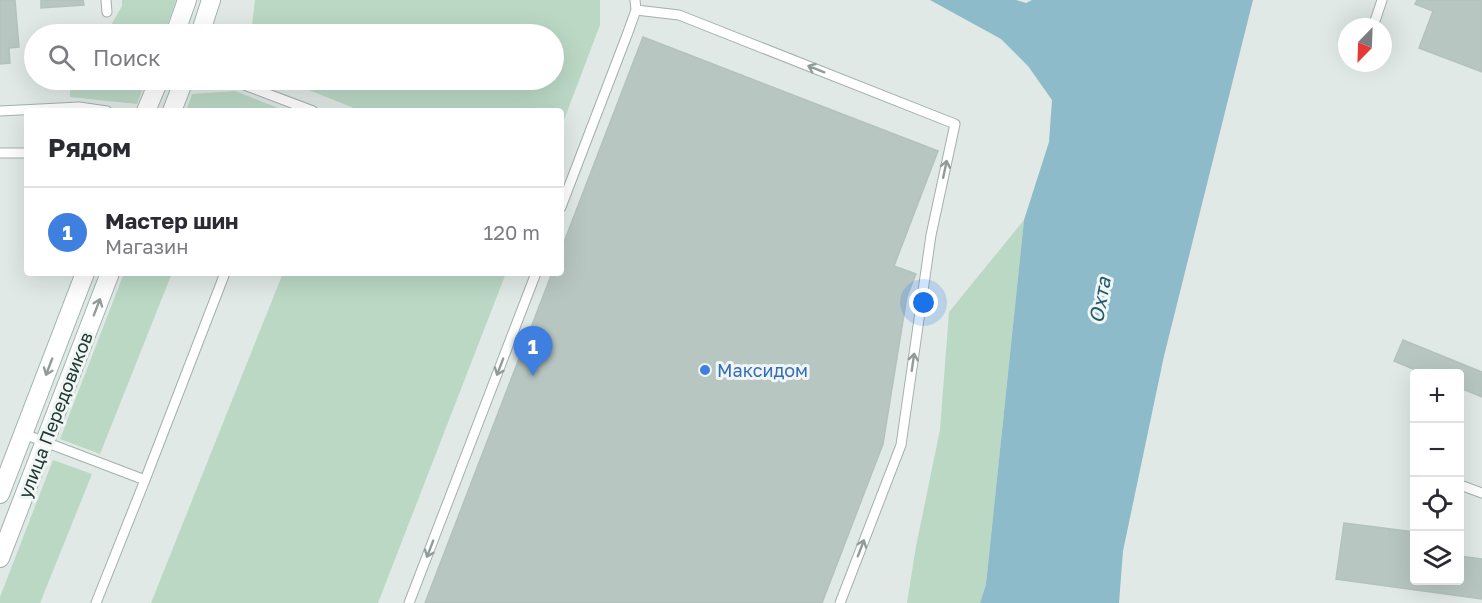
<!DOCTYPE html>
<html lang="ru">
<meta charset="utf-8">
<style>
body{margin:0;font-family:"Golos Text",sans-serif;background:#f7f7f7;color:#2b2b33}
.controls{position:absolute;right:18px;bottom:18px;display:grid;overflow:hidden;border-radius:6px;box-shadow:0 6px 24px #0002}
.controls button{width:54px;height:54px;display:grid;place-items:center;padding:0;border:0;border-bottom:2px solid #e1e1e2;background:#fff;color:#2b2b33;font:30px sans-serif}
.compass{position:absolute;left:1338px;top:18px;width:54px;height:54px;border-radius:50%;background:#fff;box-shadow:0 6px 24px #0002;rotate:203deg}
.you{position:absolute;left:924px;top:303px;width:21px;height:21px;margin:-15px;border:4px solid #fff;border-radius:50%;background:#1a73e8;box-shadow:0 0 0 9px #1a73e833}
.badge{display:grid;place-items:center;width:39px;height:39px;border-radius:50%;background:#7e5749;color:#fff;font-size:20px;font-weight:700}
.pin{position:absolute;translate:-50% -50px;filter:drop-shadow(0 2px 3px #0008)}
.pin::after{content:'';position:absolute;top:32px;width:21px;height:18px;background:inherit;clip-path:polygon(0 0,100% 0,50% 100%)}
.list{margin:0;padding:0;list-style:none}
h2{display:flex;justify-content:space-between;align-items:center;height:78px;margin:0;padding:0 24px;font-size:26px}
h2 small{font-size:20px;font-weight:400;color:#7c7c81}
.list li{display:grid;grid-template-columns:39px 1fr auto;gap:18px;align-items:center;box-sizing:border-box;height:90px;padding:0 24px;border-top:2px solid #e1e1e2}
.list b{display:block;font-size:22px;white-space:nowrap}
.list p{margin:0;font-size:20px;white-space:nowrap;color:#7c7c81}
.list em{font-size:20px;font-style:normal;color:#7c7c81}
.icon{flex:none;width:33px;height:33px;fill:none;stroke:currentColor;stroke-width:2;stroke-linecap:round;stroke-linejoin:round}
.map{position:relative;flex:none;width:1482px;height:603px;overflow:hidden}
.search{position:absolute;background:#fff;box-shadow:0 6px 24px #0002;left:24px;top:24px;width:540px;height:66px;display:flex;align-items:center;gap:15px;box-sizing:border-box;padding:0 21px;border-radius:33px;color:#7c7c81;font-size:22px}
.panel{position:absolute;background:#fff;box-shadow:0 6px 24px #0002;left:24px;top:108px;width:540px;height:168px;border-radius:6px}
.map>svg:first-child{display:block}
.green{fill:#bbd8c5}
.water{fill:#8dbbc9}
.building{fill:#b8c6c2;stroke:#b3c2bd;stroke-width:1.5}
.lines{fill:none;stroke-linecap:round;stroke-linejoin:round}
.service-casing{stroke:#a3b0ad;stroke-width:11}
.secondary-casing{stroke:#a0b4ae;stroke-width:20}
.service{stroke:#fff;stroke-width:9}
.secondary{stroke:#fff;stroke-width:18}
.oneway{stroke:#909c9a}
.shop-dot{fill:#3f7fe0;stroke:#f0f6f3;stroke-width:2}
.labels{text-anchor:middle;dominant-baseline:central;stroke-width:6;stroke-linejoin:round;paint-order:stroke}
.shop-label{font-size:18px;fill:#366cbe;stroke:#f0f6f3;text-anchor:start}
.street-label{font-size:18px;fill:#223834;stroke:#f0f6f3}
.water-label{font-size:20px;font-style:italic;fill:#235a6d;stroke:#f0f6f3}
</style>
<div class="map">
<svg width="1482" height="603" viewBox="0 0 1482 603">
<rect width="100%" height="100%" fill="#e0e9e6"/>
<path class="green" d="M 122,0 L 176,0 L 164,34 L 106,34 L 122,6 Z
M 255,0 L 600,0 L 600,25 L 561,128 L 561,111 L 361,111 L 284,80 L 554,80 L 554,34 L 251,34 Z
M 70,80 L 146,80 L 137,104 L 70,97 Z
M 235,91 L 286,111 L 186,111 L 192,94 Z
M 1024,220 L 986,584 L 980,603 L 907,603 L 916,546 L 940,430 L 949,312 Z
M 124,273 L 172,273 L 100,454 L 60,439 Z
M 283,273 L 506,273 L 378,603 L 151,603 Z
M 53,460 L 92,474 L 40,603 L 0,603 L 0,597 Z"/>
<path class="water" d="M 930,0 L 1016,0 L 1026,3 L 1032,0 L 1253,0 L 1164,356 L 1123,551 L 1119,603 L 980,603 L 986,584 L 1024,220 L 1049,142 L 1052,100 L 1028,66 L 1001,39 Z"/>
<path class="building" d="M 0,0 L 15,0 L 19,47 L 9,48 L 10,63 L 0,64 Z
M 41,0 L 83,0 L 84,5 L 41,8 Z
M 1417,0 L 1482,0 L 1482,72 L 1419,48 L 1433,11 L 1415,4 Z
M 643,37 L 938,151 L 894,266 L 916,274 L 907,296 L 883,444 L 822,603 L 425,603 L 552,273 L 561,273 L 561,250 Z
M 1403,340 L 1482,372 L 1482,397 L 1460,388 L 1460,374 L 1425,374 L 1394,361 Z
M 1344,523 L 1414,532 L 1414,580 L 1460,580 L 1460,556 L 1482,559 L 1482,599 L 1336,579 Z"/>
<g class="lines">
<defs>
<path id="service" d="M 106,0 L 107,12
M 636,10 L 679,15 L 955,124 L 931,235 L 901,445 L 840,603
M 1373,27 L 1382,0
M 231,80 L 313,111
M 0,111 L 79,107 L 107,111
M 0,153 L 27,153
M 561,207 L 627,35 L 636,10 L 635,0
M 24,434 L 145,480 L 225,273
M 1460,485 L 1482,493
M 96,603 L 145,480
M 409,603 L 536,273"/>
<path id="secondary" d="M 175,34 L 187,0
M 200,34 L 211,0
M 146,111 L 159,80
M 172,111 L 184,80
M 0,494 L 85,273
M 0,558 L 110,273"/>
</defs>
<use href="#service" class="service-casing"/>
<use href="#secondary" class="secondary-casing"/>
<use href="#service" class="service"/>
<use href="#secondary" class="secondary"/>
</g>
<defs><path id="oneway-shaft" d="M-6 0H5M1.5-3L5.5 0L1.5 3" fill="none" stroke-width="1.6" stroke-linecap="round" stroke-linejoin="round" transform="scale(1.5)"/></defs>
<g class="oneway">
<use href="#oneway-shaft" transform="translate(816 69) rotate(-158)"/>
<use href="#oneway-shaft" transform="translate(945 169) rotate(-78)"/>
<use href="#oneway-shaft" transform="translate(97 307) rotate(-69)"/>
<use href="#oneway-shaft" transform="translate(913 362) rotate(-82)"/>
<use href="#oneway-shaft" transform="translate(49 367) rotate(111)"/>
<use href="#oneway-shaft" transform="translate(500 367) rotate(111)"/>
<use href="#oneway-shaft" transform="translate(861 548) rotate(-69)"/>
<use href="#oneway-shaft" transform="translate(430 549) rotate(111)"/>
</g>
<circle class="shop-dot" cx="705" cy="370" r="6"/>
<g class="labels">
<g class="shop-label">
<text x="717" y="370">Максидом</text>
</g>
<g class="street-label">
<text transform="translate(55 415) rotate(-69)">улица Передовиков</text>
</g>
<g class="water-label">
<text transform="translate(1099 300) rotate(-80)">Охта</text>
</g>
</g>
</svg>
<div class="controls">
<button>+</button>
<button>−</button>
<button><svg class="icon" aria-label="locate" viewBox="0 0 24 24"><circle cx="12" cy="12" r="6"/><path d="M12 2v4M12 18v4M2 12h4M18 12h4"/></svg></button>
<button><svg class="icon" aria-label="layers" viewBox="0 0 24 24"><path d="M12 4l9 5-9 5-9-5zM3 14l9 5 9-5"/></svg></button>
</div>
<svg class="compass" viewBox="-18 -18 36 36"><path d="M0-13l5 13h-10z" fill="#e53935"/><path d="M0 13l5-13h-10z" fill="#7c7c81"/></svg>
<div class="you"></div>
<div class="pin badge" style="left:533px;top:376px;background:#3f7fe0">1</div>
<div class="search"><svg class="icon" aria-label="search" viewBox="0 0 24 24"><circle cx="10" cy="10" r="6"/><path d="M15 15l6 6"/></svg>Поиск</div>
<section class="panel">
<h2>Рядом<small></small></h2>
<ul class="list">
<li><span class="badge" style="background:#3f7fe0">1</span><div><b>Мастер шин</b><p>Магазин</p></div><em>120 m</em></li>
</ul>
</section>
</div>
